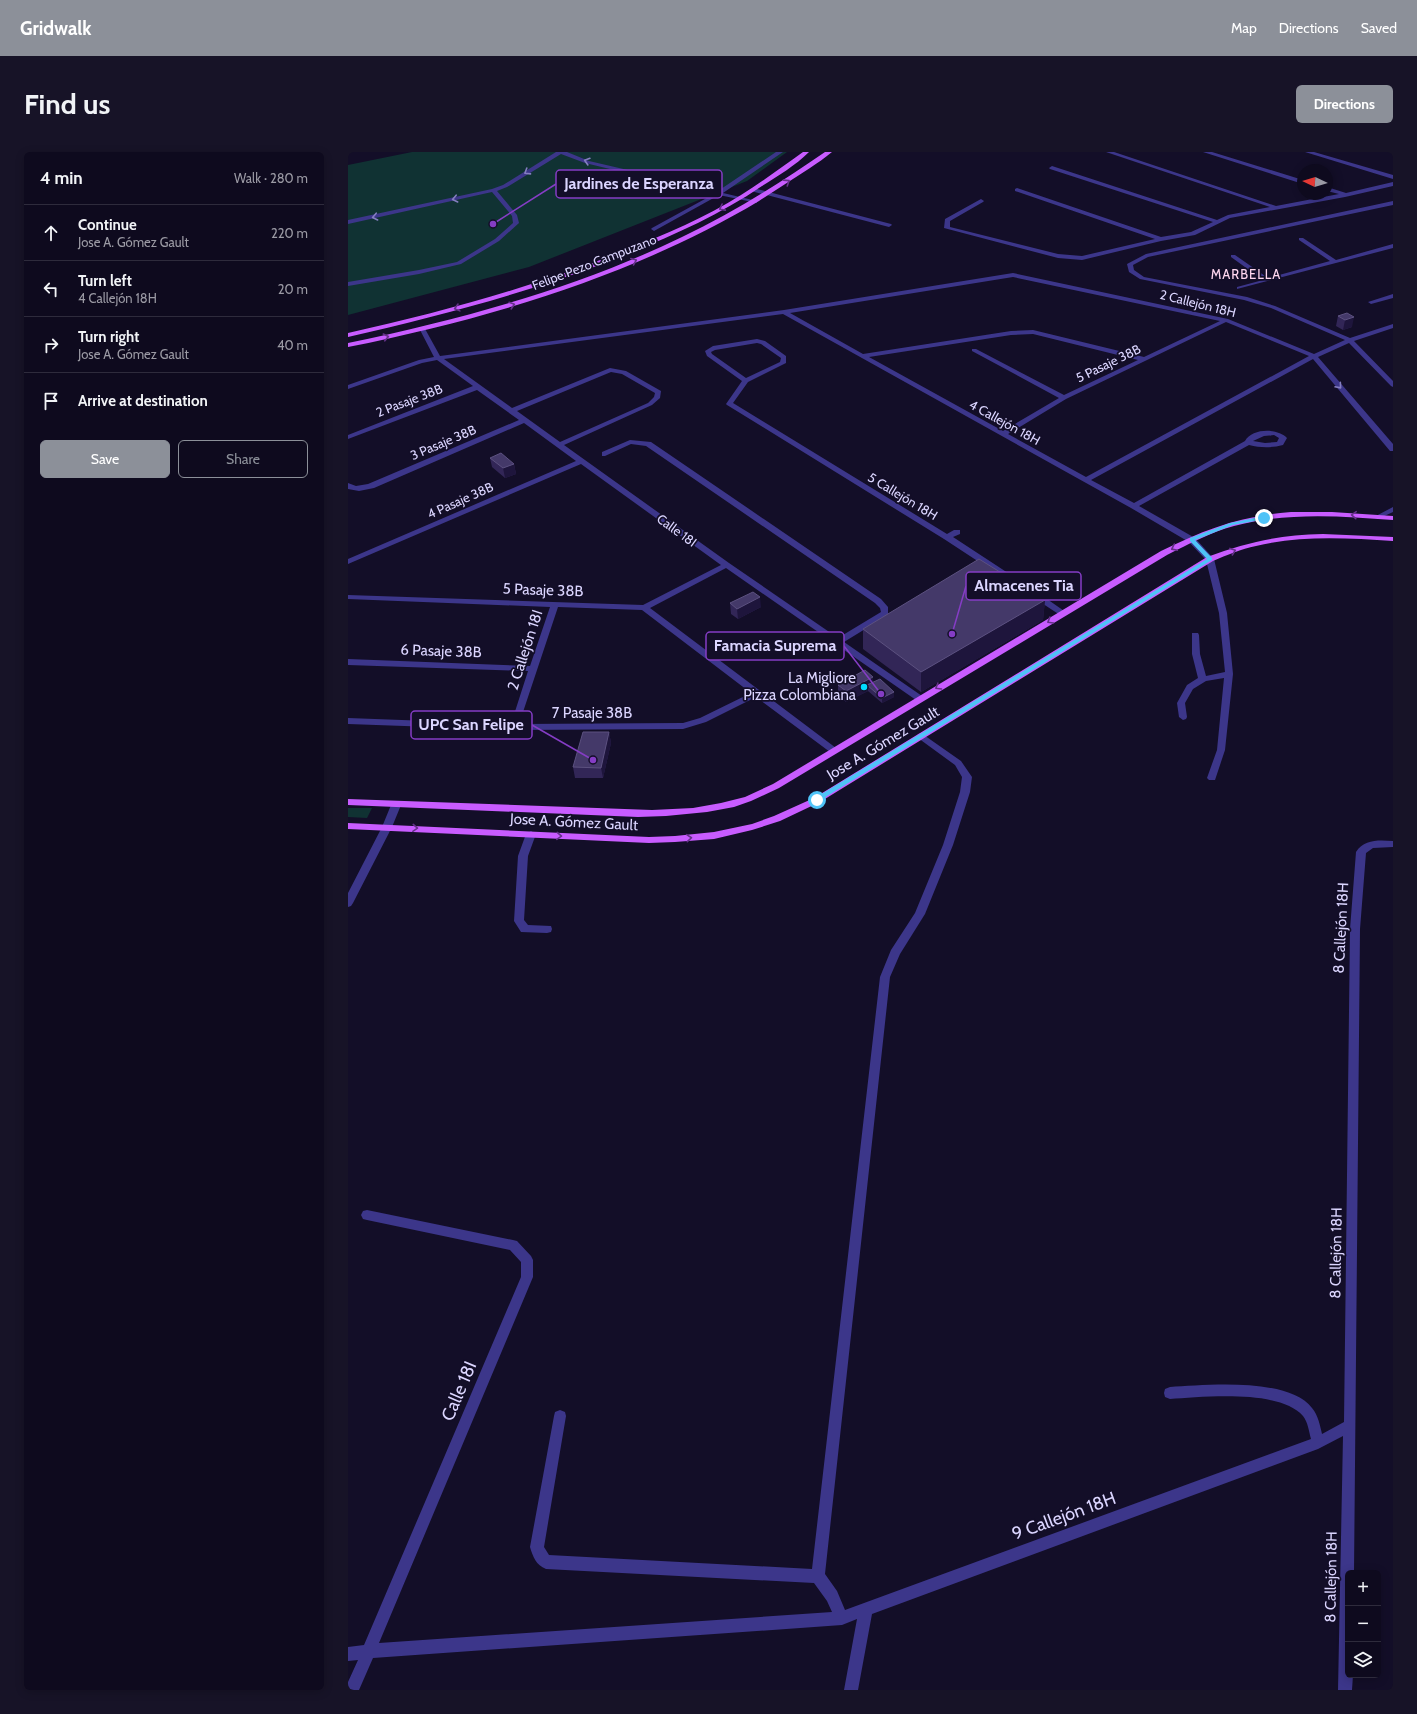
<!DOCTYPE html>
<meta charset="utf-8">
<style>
body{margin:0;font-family:Cabin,sans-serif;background:#171327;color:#f1f3f6}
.controls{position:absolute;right:12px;bottom:12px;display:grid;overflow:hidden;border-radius:6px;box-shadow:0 2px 10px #0003}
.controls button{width:36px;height:36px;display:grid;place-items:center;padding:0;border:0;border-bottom:1px solid #2e2b3c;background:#0e0a1e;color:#f1f3f6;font:20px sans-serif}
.compass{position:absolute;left:949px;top:12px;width:36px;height:36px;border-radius:50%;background:#0e0a1e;box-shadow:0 2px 10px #0003;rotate:274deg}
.stop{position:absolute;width:12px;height:12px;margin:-9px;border:3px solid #4fc3f7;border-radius:50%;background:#fff}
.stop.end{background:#4fc3f7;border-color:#fff;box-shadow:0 1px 4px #0008}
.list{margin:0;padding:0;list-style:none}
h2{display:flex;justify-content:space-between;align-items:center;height:52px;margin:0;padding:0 16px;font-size:17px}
h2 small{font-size:13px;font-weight:400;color:#9b9aa4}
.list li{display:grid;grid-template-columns:26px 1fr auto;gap:12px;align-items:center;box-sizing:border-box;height:56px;padding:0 16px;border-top:1px solid #2e2b3c}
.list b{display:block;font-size:15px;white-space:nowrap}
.list p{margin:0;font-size:13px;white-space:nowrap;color:#9b9aa4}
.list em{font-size:13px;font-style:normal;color:#9b9aa4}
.actions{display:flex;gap:8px;padding:12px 16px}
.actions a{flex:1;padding:9px 0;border:1px solid #8c9099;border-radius:6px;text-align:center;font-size:14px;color:#8c9099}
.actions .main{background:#8c9099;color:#fff}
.icon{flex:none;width:22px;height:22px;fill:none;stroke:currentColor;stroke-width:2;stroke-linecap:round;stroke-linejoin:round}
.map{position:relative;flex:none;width:1045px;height:1538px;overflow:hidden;border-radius:6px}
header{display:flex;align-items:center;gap:24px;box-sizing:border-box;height:56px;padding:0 20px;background:#8c9099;color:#fff}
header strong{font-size:19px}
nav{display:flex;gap:22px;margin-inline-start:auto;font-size:14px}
.intro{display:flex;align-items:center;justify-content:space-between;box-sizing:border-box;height:96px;padding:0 24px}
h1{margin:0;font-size:28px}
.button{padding:10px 18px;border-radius:6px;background:#8c9099;color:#fff;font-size:14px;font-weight:700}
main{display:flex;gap:24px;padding:0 24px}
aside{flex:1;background:#0e0a1e;border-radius:6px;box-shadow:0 2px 10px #0003}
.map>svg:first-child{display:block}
.green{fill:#103233}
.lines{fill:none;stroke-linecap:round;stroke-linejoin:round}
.minor{fill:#3c368a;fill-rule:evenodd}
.major{fill:#c85cff;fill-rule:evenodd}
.wall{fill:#322657}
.shaded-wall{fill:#1e153c}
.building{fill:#443969;stroke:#5c5180}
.oneway{stroke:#847ebf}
.oneway2{stroke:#643189}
.route{fill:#4fc3f7}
.poi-dot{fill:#01dcff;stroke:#130e28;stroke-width:1.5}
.labels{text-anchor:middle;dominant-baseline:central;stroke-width:3.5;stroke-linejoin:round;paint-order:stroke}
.far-street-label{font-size:13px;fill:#dbd5ff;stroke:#130e28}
.far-neighbourhood-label{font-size:13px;letter-spacing:1px;fill:#ffd7ef;stroke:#130e28}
.street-label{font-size:15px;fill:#dbd5ff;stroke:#130e28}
.poi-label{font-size:15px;fill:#dbd5ff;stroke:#130e28;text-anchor:end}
.near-street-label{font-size:18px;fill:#dbd5ff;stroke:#130e28}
.leader{fill:none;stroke:#853dc5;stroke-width:1.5}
.callout-dot{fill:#853dc5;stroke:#130e28;stroke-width:1.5}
.callout{fill:#130e28;stroke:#853dc5;stroke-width:1.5}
.callout-label{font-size:16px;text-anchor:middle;font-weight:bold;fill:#dbd5ff}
</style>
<header>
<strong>Gridwalk</strong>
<nav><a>Map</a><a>Directions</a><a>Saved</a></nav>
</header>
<div class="intro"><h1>Find us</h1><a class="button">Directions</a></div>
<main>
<aside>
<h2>4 min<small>Walk · 280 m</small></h2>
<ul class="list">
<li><svg class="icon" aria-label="ahead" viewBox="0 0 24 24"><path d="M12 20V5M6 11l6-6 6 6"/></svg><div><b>Continue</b><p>Jose A. Gómez Gault</p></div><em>220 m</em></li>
<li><svg class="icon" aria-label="left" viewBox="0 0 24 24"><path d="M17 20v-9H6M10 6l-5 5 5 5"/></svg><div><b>Turn left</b><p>4 Callejón 18H</p></div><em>20 m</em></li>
<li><svg class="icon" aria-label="right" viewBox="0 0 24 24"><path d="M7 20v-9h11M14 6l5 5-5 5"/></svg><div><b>Turn right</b><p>Jose A. Gómez Gault</p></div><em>40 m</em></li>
<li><svg class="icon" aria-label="arrive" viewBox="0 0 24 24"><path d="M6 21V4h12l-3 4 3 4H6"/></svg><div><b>Arrive at destination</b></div></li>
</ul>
<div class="actions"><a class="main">Save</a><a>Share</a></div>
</aside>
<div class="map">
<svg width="1045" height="1538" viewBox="0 0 1045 1538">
<rect width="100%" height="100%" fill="#130e28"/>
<path class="green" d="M 64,0 L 439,0 L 399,29 L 181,115 L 0,163 L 0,13 Z
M 0,656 L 24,656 L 19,666 L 0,665 Z"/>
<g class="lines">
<path class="minor" d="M 208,0 L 219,0 L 241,9 L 370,39 L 428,0 L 435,0 L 375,41 L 409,49 L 409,51 L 371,43 L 306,79 L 303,77 L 304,76 L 366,42 L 237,11 L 213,2 L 159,35 L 149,39 L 169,63 L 171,71 L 151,89 L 113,112 L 71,122 L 0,134 L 0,130 L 71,118 L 109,110 L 147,87 L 165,71 L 164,64 L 144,40 L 0,72 L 0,68 L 144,37 L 155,33 Z
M 758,0 L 766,0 L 928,54 L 991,42 L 979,39 L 979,35 L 998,41 L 1045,30 L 1045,34 L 997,45 L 882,66 L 847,83 L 813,89 L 734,108 L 710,106 L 596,76 L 597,67 L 633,47 L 636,49 L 635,50 L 602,69 L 602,75 L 710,102 L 734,104 L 807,87 L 667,39 L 667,37 L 669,36 L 813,85 L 843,80 L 865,70 L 702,17 L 701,16 L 704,14 L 869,68 L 880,63 L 922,55 Z
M 855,0 L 864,0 L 955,28 L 955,32 Z
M 957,0 L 966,0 L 1045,23 L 1045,27 Z
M 405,36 L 543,72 L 544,73 L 541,75 L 403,39 L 402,38 Z
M 1045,49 L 1045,53 L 800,105 L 785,113 L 786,118 L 796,125 L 899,145 L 927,154 L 1002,186 L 1045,172 L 1045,176 L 1006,189 L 1045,229 L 1045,235 L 1043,234 L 1001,191 L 970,205 L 1045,292 L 1045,299 L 1042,299 L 965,207 L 743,328 L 786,351 L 897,289 C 904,276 930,276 939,286 L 935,293 C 923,296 913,296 901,293 L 791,354 L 847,386 L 866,407 L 879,461 L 885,522 L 877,598 L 867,628 L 861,628 L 859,626 L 869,598 L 876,526 L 858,529 L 845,537 L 837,551 L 839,565 L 838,567 L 835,568 L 831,565 L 829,551 L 839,533 L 850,526 L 844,502 L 844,481 L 850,481 L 851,483 L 852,502 L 858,524 L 877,520 L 871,461 L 858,408 L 841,390 L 783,356 L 435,162 L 96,207 L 164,256 L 262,216 L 278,219 L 313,239 L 312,246 L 304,253 L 216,293 L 381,411 L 490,486 L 533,460 L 532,456 L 527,451 L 298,294 L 283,292 L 257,304 L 254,304 L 254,300 L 282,288 L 303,290 L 533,447 L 540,455 L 540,463 L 496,490 L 574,544 L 575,546 L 574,548 L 568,548 L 378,416 L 302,456 L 488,596 L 489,598 L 488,600 L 482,600 L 408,545 L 358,570 L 335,577 L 166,578 L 0,572 L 0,566 L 163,572 L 180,519 L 0,513 L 0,507 L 182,514 L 202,455 L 0,447 L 0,443 L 295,453 L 373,413 L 233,312 L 0,412 L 0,407 L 228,309 L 176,271 L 26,336 L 11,339 L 0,337 L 0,331 L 8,334 L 20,332 L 171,268 L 129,238 L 0,287 L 0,283 L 125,234 L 89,208 L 74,211 L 0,237 L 0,233 L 71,208 L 86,205 L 71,176 L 72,175 L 76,175 L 92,204 L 436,158 L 665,121 L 880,167 L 966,202 L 997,188 L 923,156 L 896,148 L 792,127 L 781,120 L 779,112 L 798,102 ZM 665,125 L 872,169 L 796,205 L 685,178 L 663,179 L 515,202 L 442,161 ZM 878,170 L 961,204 L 738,325 L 660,282 L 718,247 ZM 685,182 L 790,208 L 716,243 L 628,197 L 624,197 L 624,199 L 711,246 L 655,279 L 521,205 L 663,183 ZM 263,220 L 274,222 L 307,241 L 306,245 L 300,251 L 212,290 L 169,259 ZM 926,283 L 931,286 L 929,290 L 917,291 L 905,289 L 916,284 ZM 210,455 L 294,458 L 403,541 L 352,566 L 335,571 L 171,572 Z
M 951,86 L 955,86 L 988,108 L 1045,92 L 1045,96 L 889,137 L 889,135 L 915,128 L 883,105 L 883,103 L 887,103 L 920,126 L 982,109 L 951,88 Z
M 1045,142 L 1045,146 L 1023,152 L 1020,150 Z
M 409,187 L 417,189 L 438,204 L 438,211 L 400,230 L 385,251 L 599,382 L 606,378 L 612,378 L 612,382 L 605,385 L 663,423 L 663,427 L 657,427 L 596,387 L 379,253 L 378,252 L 394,229 L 359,204 L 357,199 L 365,194 ZM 409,191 L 413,192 L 433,206 L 432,210 L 398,226 L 364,202 L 363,200 L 367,198 Z
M 1045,355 L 1045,360 L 1030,367 L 1026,365 Z
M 683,440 L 689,440 L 719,461 L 715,463 L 712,463 L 683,444 Z
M 573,581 L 613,609 L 624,625 L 622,640 L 605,693 L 577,762 L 552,802 L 542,825 L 477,1422 L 489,1439 L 497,1458 L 963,1287 C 961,1280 960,1270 955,1264 C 932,1237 855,1245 822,1247 L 817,1245 L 816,1241 L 817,1237 L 822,1235 C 858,1233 940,1225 964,1256 C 970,1263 972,1273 974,1282 L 996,1270 L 1002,777 L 1008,700 C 1016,687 1031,688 1045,689 L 1045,695 L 1025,696 L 1018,701 L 1012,777 L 1006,1421 L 1000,1421 L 1000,1523 L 1005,1523 L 1004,1538 L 990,1538 L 995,1284 L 970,1297 L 524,1462 L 510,1538 L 496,1538 L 509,1467 L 494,1473 L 25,1506 L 11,1538 L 0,1538 L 0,1530 L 10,1508 L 0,1509 L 0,1495 L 16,1493 L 173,1125 L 173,1110 L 162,1098 L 19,1068 L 15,1067 L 13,1063 L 15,1059 L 19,1058 L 165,1088 L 169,1089 L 183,1104 L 185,1108 L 185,1125 L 31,1491 L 484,1460 L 479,1449 L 466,1431 L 198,1417 C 188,1413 185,1405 182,1395 L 206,1264 L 207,1260 L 212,1258 L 217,1260 L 218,1264 L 196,1395 L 201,1403 L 464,1417 L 532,825 L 543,798 L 567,761 L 595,693 L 612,640 L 614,625 L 607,613 L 570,586 L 569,584 L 570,582 Z
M 48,650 L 53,653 L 44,675 L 5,751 L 3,754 L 0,755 L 0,741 L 34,675 L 43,653 Z
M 183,679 L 188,682 L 180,704 L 176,768 L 180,773 L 203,774 L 204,777 L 203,780 L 199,781 L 173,780 L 166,769 L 170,704 L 178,682 Z"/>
<path class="major" d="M 455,0 L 461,0 C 448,13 430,24 414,34 C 373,62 328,82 282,101 C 191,138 96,163 0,185 L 0,181 C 95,160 188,134 278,98 C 317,82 357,66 393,43 C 414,30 434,15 455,0 Z
M 477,0 L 484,0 C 477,6 469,11 462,16 C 445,27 428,38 411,49 C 285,124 143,166 0,195 L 0,191 C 115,167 229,136 334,85 C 385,61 432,31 477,0 Z
M 943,360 L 984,360 L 1045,364 L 1045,368 C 992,364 938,360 886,374 C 863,380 841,392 819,403 L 431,636 L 403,649 L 386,655 L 359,660 L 318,664 L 290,665 L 0,653 L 0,647 L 304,658 L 345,656 L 373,651 L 397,645 L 425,632 L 813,399 C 858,377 892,364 943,360 Z
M 975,382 L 1045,385 L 1045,389 C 999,386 953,383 908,394 C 893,397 879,403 865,409 L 472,650 L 432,669 L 404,678 L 366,687 L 327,690 L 301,691 L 0,677 L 0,671 L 301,685 L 327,684 L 366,680 L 404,672 L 426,664 L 466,646 L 859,405 C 900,390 931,383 975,382 Z"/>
</g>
<path class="wall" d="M 999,161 L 1004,175 L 995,178 L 988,174 L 990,164 Z
M 142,306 L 166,312 L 168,322 L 157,326 L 144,315 Z
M 697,448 L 695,468 L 573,540 L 515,497 L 515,477 Z
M 382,451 L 413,455 L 390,467 L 383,462 Z
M 525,530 L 546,545 L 534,551 L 520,539 L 498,550 L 490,543 L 490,533 Z
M 261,580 L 263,591 L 255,626 L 227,626 L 225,615 Z"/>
<path class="shaded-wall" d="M 1006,165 L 1004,175 L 995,178 L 997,168 Z
M 166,312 L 168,322 L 157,326 L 155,316 Z
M 412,445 L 413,455 L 390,467 L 389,457 Z
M 697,448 L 695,468 L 573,540 L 573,520 Z
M 525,525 L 525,536 L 519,533 L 520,539 L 498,550 L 498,539 Z
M 546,540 L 546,545 L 534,551 L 534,546 Z
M 261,580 L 263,591 L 255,626 L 253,616 Z"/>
<path class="building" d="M 999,161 L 1006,165 L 997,168 L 990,164 Z
M 153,301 L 166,312 L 155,316 L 142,306 Z
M 631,407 L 697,448 L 573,520 L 515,477 Z
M 405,440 L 412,445 L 389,457 L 382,451 Z
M 517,518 L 525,525 L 498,539 L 490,533 Z
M 532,527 L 546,540 L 534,546 L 519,533 Z
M 235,580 L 261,580 L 253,616 L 225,615 Z"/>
<defs><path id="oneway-chevron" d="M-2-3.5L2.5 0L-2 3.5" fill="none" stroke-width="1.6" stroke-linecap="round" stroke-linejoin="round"/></defs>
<g class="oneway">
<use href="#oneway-chevron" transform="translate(239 9) rotate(-163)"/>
<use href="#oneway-chevron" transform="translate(179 20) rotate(148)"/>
<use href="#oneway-chevron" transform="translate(107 47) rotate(167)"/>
<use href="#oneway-chevron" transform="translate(27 65) rotate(168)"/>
<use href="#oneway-chevron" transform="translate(991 234) rotate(49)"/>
</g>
<g class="oneway2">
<use href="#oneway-chevron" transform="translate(439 30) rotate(-33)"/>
<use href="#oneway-chevron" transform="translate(374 56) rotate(152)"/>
<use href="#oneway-chevron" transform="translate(286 109) rotate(-22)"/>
<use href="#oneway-chevron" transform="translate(164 153) rotate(-17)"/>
<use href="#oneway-chevron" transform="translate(109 156) rotate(165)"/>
<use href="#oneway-chevron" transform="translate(38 185) rotate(-13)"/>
<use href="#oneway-chevron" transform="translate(1006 363) rotate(-176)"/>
<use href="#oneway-chevron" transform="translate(826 396) rotate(154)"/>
<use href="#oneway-chevron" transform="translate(885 399) rotate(-20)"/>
<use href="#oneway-chevron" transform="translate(702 469) rotate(149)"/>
<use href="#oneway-chevron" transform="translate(590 535) rotate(149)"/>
<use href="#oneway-chevron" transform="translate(67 676) rotate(3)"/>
<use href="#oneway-chevron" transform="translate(211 684) rotate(3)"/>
<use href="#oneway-chevron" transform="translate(341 686) rotate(-5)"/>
</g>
<path class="route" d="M 916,364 L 918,367 L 885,373 L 847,388 L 864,406 L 864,408 L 471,649 L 467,649 L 467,646 L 859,407 L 842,389 L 842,386 L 882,371 Z"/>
<circle class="poi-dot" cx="516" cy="535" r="4"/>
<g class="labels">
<g class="far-street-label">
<text transform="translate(246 110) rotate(-21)">Felipe Pezo Campuzano</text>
<text transform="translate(850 151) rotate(14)">2 Callejón 18H</text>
<text transform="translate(760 211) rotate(-26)">5 Pasaje 38B</text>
<text transform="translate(61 248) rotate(-21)">2 Pasaje 38B</text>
<text transform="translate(657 270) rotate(29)">4 Callejón 18H</text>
<text transform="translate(95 290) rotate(-23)">3 Pasaje 38B</text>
<text transform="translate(555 344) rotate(31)">5 Callejón 18H</text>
<text transform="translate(112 348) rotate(-24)">4 Pasaje 38B</text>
<text transform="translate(329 378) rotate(36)">Calle 18I</text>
</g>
<g class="far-neighbourhood-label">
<text x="898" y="122">MARBELLA</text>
</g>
<g class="street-label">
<text transform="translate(195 438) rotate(2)">5 Pasaje 38B</text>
<text transform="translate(177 498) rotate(-72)">2 Callejón 18I</text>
<text transform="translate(93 499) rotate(2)">6 Pasaje 38B</text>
<text x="244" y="561">7 Pasaje 38B</text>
<text transform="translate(535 591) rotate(-31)">Jose A. Gómez Gault</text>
<text transform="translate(226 670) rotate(3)">Jose A. Gómez Gault</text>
<text transform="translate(993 776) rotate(-87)">8 Callejón 18H</text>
<text transform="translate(988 1101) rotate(-89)">8 Callejón 18H</text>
<text transform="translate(983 1425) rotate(-89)">8 Callejón 18H</text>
</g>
<g class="poi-label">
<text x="508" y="526">La Migliore<tspan x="508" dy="17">Pizza Colombiana</tspan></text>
</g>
<g class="near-street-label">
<text transform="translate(111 1239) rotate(-67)">Calle 18I</text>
<text transform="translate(716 1364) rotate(-20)">9 Callejón 18H</text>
</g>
</g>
<path class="leader" d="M145 72L208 32M604 482L618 434M533 542L496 494M245 608L184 573"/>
<g class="callout-dot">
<circle cx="145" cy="72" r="4"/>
<circle cx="604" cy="482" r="4"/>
<circle cx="533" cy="542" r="4"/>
<circle cx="245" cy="608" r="4"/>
</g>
<g class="callout">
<rect x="208" y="18" width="166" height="28" rx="4"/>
<rect x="618" y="420" width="115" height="28" rx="4"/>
<rect x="358" y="480" width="138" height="28" rx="4"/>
<rect x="63" y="559" width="121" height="28" rx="4"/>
</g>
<g class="callout-label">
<text x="291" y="37">Jardines de Esperanza</text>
<text x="676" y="439">Almacenes Tia</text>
<text x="427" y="499">Famacia Suprema</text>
<text x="123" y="578">UPC San Felipe</text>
</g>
</svg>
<div class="controls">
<button>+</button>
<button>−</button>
<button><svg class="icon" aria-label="layers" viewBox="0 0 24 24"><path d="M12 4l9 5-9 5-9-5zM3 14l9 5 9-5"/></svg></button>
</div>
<svg class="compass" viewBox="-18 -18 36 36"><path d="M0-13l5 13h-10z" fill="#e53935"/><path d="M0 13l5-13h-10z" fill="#9b9aa4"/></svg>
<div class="stop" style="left:469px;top:648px"></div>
<div class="stop end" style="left:916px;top:366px"></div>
</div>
</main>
